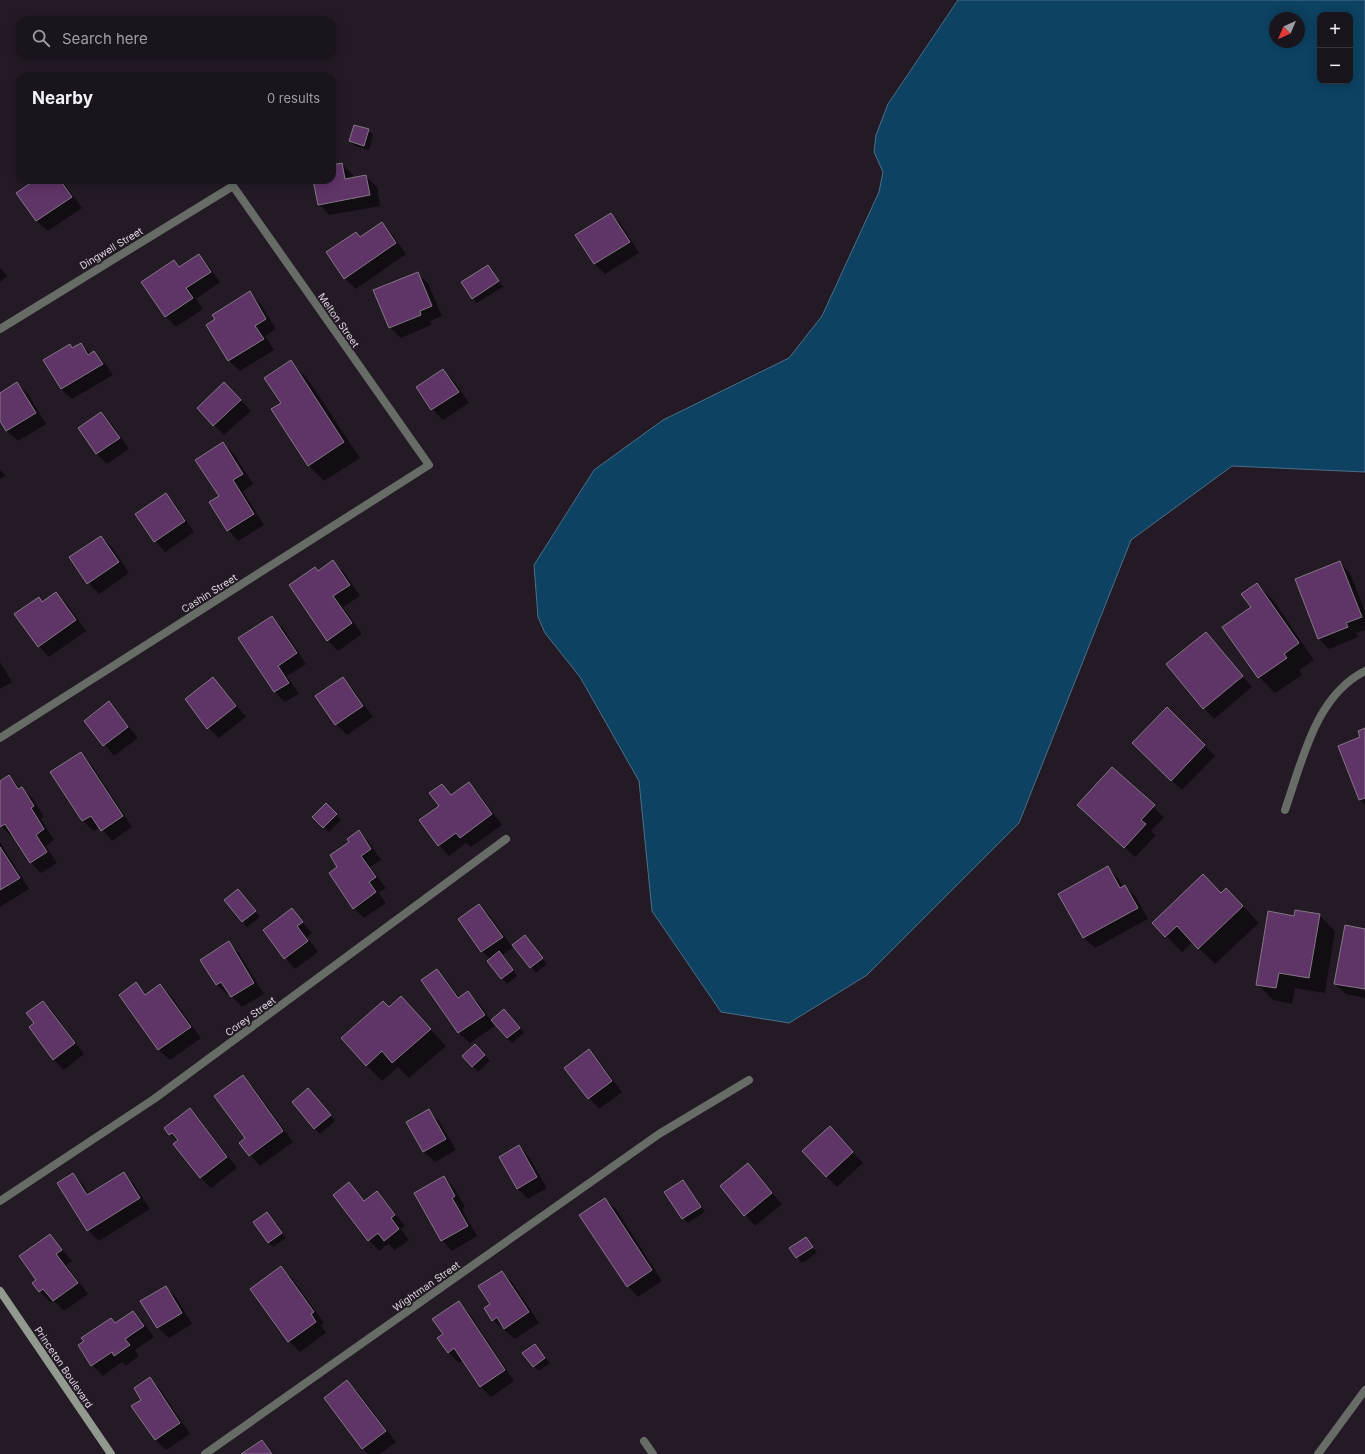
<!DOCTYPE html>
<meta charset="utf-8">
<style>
body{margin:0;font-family:Inter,sans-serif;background:#231d25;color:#f1f3f6}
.controls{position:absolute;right:12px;top:12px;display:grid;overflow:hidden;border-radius:8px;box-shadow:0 2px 10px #0003}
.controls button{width:36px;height:36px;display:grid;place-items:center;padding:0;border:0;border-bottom:1px solid #38333b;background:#1a141c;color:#f1f3f6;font:20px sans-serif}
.compass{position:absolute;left:1269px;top:12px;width:36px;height:36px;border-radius:50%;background:#1a141c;box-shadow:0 2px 10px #0003;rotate:224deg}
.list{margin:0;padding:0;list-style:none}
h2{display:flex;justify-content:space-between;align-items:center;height:52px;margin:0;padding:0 16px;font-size:17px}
h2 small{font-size:13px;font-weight:400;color:#9f9ea3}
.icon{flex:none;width:22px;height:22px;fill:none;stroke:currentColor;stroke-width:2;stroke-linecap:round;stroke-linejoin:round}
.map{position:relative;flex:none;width:1365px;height:1454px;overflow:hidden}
.search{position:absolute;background:#1a141c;box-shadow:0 2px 10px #0003;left:16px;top:16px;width:320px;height:44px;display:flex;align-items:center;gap:10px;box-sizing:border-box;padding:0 14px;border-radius:12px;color:#9f9ea3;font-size:15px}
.panel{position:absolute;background:#1a141c;box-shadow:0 2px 10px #0003;left:16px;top:72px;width:320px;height:112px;border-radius:12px}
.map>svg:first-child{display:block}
.water{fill:#0d4262;stroke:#4c6f88;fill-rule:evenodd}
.shadow{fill:#0007}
.building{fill:#5f3467;stroke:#847885}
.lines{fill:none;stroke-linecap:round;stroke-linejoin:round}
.service{stroke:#676c66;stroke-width:8}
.minor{stroke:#676c66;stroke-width:8}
.secondary{stroke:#92998f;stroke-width:8}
.labels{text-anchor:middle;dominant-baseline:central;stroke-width:4;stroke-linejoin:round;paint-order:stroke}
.street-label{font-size:10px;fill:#ded7df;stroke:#231a25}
</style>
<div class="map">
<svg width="1365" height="1454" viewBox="0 0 1365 1454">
<rect width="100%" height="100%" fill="#231a25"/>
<path class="water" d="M 958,0 L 1365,0 L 1365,472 L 1232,466 L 1131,540 L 1019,823 L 867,975 L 789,1023 L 721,1012 L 652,911 L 639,781 L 580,677 L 545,633 L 538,617 L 534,565 L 594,470 L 663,420 L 789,358 L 822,316 L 879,192 L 883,172 L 874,152 L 876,135 L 888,104 ZM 1320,15 L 1350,15 L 1350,81 L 1320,81 ZM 1275,18 L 1299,18 L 1299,42 L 1275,42 Z"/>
<path class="shadow" d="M 368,130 L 373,135 L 369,150 L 355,146 L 350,141 Z
M 342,164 L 353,175 L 353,178 L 366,176 L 377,187 L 380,206 L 329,215 L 319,204 L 314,180 L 332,180 L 332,166 Z
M 36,180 L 62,180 L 82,208 L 48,231 L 37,221 L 18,193 Z
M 611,214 L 621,224 L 639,253 L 605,274 L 595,264 L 577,236 Z
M 382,223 L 392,234 L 406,254 L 356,289 L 345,279 L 327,253 L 356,233 L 361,238 Z
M 198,255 L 209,266 L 220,282 L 196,299 L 203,309 L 176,327 L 165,316 L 174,261 L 180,267 Z
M 488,266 L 503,287 L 477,303 L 472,298 Z
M 0,267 L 7,276 L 0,282 Z
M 417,273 L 428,283 L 442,316 L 430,321 L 431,325 L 401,338 L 390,327 Z
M 250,293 L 260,303 L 276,329 L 265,336 L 274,350 L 240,371 L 229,361 L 207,326 Z
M 81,344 L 91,354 L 94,352 L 105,363 L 113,375 L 72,399 L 61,389 L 70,346 L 73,349 Z
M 291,362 L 307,378 L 360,458 L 324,481 L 308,465 L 282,403 Z
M 443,370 L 454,381 L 469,403 L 443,420 L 432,409 L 417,387 Z
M 17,383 L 28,394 L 46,424 L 18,441 L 7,431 L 0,419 L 0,394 Z
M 235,394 L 251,411 L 224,435 L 214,425 Z
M 101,413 L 112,424 L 129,449 L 107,464 L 97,454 L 79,428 Z
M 223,443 L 234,454 L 253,484 L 243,491 L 264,525 L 238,541 L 228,530 L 220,497 Z
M 0,469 L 5,476 L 0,479 Z
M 166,494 L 176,505 L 194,532 L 165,552 L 155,541 Z
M 101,537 L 112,547 L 129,573 L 99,594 L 88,583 Z
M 333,562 L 344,572 L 360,596 L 343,607 L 362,634 L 338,651 L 327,640 L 318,572 Z
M 1340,562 L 1350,573 L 1365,611 L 1365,630 L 1356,633 L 1358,637 L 1329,649 L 1318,638 Z
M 1257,584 L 1273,600 L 1314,660 L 1299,670 L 1302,675 L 1275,693 L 1259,677 L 1252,607 Z
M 56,594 L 67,604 L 86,631 L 49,657 L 39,646 L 39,598 L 43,603 Z
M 272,617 L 283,628 L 306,664 L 287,676 L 299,694 L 285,702 L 275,692 L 240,638 Z
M 1206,633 L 1252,687 L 1214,719 L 1204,708 Z
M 0,662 L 12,682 L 0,689 Z
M 213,678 L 246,717 L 219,738 L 208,728 Z
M 343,678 L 353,689 L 373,717 L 347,735 L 336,724 L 316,696 Z
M 109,703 L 138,738 L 114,756 L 85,721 Z
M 1167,708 L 1215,756 L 1182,790 L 1144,754 Z
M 1365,730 L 1365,805 L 1360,800 L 1339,746 L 1362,738 Z
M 81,754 L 91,764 L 132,827 L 112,841 L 100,827 L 94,831 L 83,821 L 52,772 Z
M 1112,768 L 1164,817 L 1151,831 L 1156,835 L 1135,857 L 1089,815 Z
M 9,777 L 33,799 L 44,817 L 41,819 L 54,840 L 46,846 L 57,863 L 41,873 L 31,863 L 13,836 L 12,837 L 0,825 L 0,782 Z
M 469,783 L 479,794 L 502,825 L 471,847 L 466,843 L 449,856 L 439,845 L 442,785 L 452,795 Z
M 326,804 L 341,820 L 329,832 L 314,817 Z
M 359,831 L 369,842 L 381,860 L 370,867 L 386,888 L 379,893 L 386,903 L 364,918 L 354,908 L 351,842 Z
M 0,842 L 29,889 L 0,907 Z
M 1107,867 L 1118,878 L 1123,887 L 1125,886 L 1136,897 L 1148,919 L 1095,948 L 1084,938 L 1060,894 Z
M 238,890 L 260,917 L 247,927 L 242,922 Z
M 1221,893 L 1242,905 L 1259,923 L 1215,964 L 1193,942 L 1182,952 L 1153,923 Z
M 479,905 L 490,916 L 513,948 L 502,955 L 517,976 L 507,984 L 488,961 L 490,959 L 482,951 Z
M 292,910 L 312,933 L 307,937 L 318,952 L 295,969 L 285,958 Z
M 1319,915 L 1335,931 L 1325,993 L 1295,988 L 1292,1004 L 1273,1000 L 1257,984 L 1295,917 Z
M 1365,930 L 1365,998 L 1346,994 L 1335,984 Z
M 525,936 L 547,964 L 536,973 L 513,945 Z
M 229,943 L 239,953 L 264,994 L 242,1007 L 230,994 L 228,995 L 217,985 L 201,960 Z
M 437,970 L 447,981 L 460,998 L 468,992 L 479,1003 L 495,1026 L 470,1043 L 459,1033 L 422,980 Z
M 136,984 L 147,995 L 160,985 L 171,996 L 201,1038 L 170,1060 L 159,1050 L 121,995 Z
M 401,997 L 446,1046 L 409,1078 L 398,1067 L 382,1081 L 366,1065 L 389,1008 Z
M 43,1002 L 53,1012 L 84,1054 L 64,1070 L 53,1059 Z
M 509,1015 L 524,1033 L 512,1043 L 507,1038 Z
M 480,1051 L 490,1061 L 478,1072 L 464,1056 Z
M 588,1051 L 599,1061 L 622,1092 L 599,1109 L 589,1098 Z
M 243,1076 L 253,1087 L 293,1142 L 260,1166 L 250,1155 L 247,1139 Z
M 313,1094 L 335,1121 L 320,1134 L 315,1129 Z
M 190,1109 L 200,1120 L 237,1168 L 211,1188 L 200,1177 L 177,1142 L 170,1134 Z
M 428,1111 L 439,1121 L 456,1150 L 435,1162 L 424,1152 L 407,1123 Z
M 830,1127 L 863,1163 L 837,1187 L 826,1176 Z
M 519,1146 L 529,1157 L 547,1188 L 528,1199 L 517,1188 Z
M 748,1165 L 782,1204 L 755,1226 L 721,1187 Z
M 124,1173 L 134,1184 L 150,1209 L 99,1241 L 88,1230 L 59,1183 L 73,1175 L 84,1185 L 89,1195 Z
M 444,1177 L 454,1188 L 465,1207 L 462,1209 L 477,1236 L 452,1251 L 442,1240 Z
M 683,1181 L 705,1212 L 688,1223 L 683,1218 Z
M 349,1183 L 365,1201 L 377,1192 L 405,1226 L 401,1229 L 409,1240 L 395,1250 L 388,1244 L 379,1251 L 369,1240 Z
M 605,1199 L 616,1209 L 662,1281 L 638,1297 L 628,1286 Z
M 267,1214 L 286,1238 L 273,1247 L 268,1242 Z
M 50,1235 L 72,1261 L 66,1265 L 88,1294 L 64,1311 L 53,1300 L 50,1302 L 39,1291 L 37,1280 Z
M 805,1238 L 817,1253 L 802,1263 L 791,1249 Z
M 281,1268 L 292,1278 L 324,1323 L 321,1325 L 326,1333 L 300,1352 L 289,1341 Z
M 502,1272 L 512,1282 L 539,1323 L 515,1339 L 493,1320 L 491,1304 Z
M 166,1287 L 176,1297 L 192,1324 L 169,1338 L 158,1328 L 142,1301 Z
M 459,1303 L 469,1313 L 514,1381 L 491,1397 L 480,1386 L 463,1360 L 459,1363 L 448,1352 L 444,1334 Z
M 133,1312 L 144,1323 L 154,1337 L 135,1350 L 139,1356 L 126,1366 L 122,1362 L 103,1376 L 92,1365 L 116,1324 Z
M 535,1345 L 550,1363 L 539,1371 L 534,1366 Z
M 150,1379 L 160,1389 L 190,1434 L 166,1450 L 155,1439 L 142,1400 Z
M 347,1382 L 358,1392 L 396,1442 L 380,1454 L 368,1454 L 363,1449 L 325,1398 Z
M 262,1441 L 274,1454 L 243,1454 Z"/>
<path class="building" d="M 354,125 L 369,129 L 364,146 L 349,141 Z
M 342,163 L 345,179 L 366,175 L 370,195 L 318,205 L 313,180 L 332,180 L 332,165 Z
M 35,180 L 60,180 L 72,197 L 36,221 L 16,193 Z
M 611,213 L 630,242 L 594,264 L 575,235 Z
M 382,222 L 396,243 L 344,279 L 326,252 L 356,232 L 360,237 Z
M 199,254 L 211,272 L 186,288 L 193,298 L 165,317 L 141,282 L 174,260 L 179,267 Z
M 488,265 L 499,281 L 472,299 L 461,282 Z
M 418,272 L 432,306 L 420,311 L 421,315 L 389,328 L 373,290 Z
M 250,291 L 266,319 L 255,326 L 264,339 L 228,361 L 206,325 L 215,319 L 212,315 Z
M 81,343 L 88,355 L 94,351 L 103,364 L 61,389 L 43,360 L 70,344 L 72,348 Z
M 291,360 L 344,442 L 308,466 L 271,409 L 281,403 L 264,378 Z
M 443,369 L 459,392 L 431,410 L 416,387 Z
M 17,382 L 36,413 L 6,431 L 0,421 L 0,393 Z
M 224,382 L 241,400 L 213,426 L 197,408 Z
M 101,412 L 120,438 L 96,454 L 78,428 Z
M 223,442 L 243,474 L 233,480 L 254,514 L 227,531 L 209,502 L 219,496 L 195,460 Z
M 166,493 L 185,521 L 154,542 L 135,514 Z
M 101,536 L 119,562 L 87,584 L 69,557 Z
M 333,560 L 350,585 L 333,596 L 352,623 L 327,641 L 289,585 L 315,567 L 318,571 Z
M 1340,561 L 1362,617 L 1346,623 L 1348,627 L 1318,639 L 1295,579 Z
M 1257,583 L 1299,643 L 1284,654 L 1287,658 L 1258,678 L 1222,627 L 1251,607 L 1241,594 Z
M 56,592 L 76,620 L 38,647 L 14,614 L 39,597 L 42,602 Z
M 272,616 L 297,653 L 278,666 L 289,683 L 274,692 L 238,638 Z
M 1206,632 L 1243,676 L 1203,709 L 1166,664 Z
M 213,677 L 236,706 L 207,729 L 185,699 Z
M 343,677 L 363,706 L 335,725 L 315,696 Z
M 109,701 L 128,727 L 103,746 L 84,721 Z
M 1167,707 L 1205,745 L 1171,781 L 1132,743 Z
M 1365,728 L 1365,798 L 1359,800 L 1338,746 L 1360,737 L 1358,731 Z
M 81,752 L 123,816 L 101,831 L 91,816 L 82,821 L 50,772 Z
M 1112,767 L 1155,805 L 1141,820 L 1146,824 L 1124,848 L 1077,805 Z
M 9,775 L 18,789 L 22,787 L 34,806 L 31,808 L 44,829 L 36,835 L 47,852 L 30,863 L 5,824 L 0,827 L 0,781 Z
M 469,782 L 492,814 L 460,838 L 456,833 L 438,846 L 419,820 L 439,806 L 429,793 L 442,784 L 451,795 Z
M 326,803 L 337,814 L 323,828 L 312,817 Z
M 359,830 L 371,849 L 361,856 L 376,877 L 369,882 L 376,892 L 353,909 L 329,873 L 337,867 L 330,855 L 349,842 L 347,839 Z
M 0,847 L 20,878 L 0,890 Z
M 1108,866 L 1120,888 L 1125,885 L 1138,908 L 1083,938 L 1058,894 Z
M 1203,874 L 1221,893 L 1226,888 L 1243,906 L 1198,949 L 1177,926 L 1165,937 L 1152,923 Z
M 238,889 L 256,911 L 242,922 L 224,900 Z
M 479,904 L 503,937 L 481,952 L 458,919 Z
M 292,908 L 303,922 L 297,926 L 308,941 L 284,959 L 263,930 Z
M 1295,910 L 1320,914 L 1309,978 L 1279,973 L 1276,988 L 1256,985 L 1268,911 L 1294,916 Z
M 1345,925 L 1365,929 L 1365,989 L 1334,984 Z
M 525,935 L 543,958 L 530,968 L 512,945 Z
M 229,941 L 254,983 L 231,997 L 221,982 L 216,985 L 200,960 Z
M 499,951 L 513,970 L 501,979 L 487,961 Z
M 437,969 L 458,998 L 468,991 L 485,1015 L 458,1033 L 421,980 Z
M 136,982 L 145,995 L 160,984 L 191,1027 L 158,1050 L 119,995 Z
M 401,996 L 431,1029 L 392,1063 L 382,1051 L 366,1066 L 341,1038 L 383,1001 L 389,1007 Z
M 43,1001 L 75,1043 L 53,1060 L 29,1027 L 34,1023 L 26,1013 Z
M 504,1009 L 520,1028 L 507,1038 L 491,1020 Z
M 475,1044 L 485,1055 L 472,1067 L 462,1056 Z
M 589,1049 L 612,1081 L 588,1099 L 564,1068 Z
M 243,1075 L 283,1131 L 249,1156 L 239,1143 L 245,1138 L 214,1096 Z
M 308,1088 L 331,1115 L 314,1129 L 292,1102 Z
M 190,1108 L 227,1157 L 200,1178 L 173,1144 L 178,1140 L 172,1133 L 169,1135 L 164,1128 Z
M 429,1109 L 446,1139 L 423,1152 L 406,1122 Z
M 830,1126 L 853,1152 L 826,1177 L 802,1151 Z
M 519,1145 L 537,1177 L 517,1189 L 499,1157 Z
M 748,1163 L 772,1193 L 744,1216 L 720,1186 Z
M 124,1172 L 140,1198 L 87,1231 L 57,1183 L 73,1173 L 87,1195 Z
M 444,1176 L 455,1196 L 452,1198 L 468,1226 L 441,1241 L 414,1193 Z
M 683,1180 L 701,1207 L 682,1219 L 664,1192 Z
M 349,1182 L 364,1201 L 377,1191 L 395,1215 L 391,1218 L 399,1229 L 384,1241 L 378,1233 L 368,1241 L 333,1195 Z
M 605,1198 L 652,1270 L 627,1287 L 579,1215 Z
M 267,1212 L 282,1233 L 268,1243 L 253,1222 Z
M 50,1234 L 62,1250 L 56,1254 L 78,1283 L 53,1301 L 43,1289 L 39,1292 L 32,1283 L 36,1280 L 19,1256 Z
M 806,1237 L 813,1247 L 796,1258 L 789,1248 Z
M 281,1266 L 314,1312 L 311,1314 L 316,1322 L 288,1342 L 250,1289 Z
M 502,1271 L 529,1312 L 504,1329 L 497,1317 L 492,1321 L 484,1308 L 490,1304 L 478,1286 Z
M 166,1286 L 182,1313 L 157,1328 L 140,1301 Z
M 459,1301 L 505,1370 L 480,1387 L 454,1348 L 448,1353 L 437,1338 L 443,1334 L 432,1319 Z
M 133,1311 L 144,1326 L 125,1339 L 130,1345 L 114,1356 L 112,1352 L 91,1366 L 78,1345 L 84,1341 L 81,1338 L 111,1318 L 115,1323 Z
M 535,1344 L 545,1358 L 533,1367 L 522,1353 Z
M 150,1377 L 180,1423 L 155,1440 L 131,1406 L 141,1400 L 134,1388 Z
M 347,1380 L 386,1431 L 362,1449 L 324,1398 Z
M 262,1440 L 272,1454 L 241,1454 Z"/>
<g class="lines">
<path class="service" d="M 644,1441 L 653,1454
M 1318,1454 L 1365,1390"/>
<path class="minor" d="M 0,329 L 233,186 L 429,465 L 0,738
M 1285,810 C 1302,762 1315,696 1365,671
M 0,1201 L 154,1099 L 506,839
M 205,1454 L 659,1134 L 749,1080"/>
<path class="secondary" d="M 0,1291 L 111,1454"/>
</g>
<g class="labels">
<g class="street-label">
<text transform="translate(111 248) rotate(-31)">Dingwell Street</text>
<text transform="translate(339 320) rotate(55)">Melton Street</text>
<text transform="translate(209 593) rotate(-32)">Cashin Street</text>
<text transform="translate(250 1016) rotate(-36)">Corey Street</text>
<text transform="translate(426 1286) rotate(-35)">Wightman Street</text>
<text transform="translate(64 1367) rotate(56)">Princeton Boulevard</text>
</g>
</g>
</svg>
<div class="controls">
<button>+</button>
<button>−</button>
</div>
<svg class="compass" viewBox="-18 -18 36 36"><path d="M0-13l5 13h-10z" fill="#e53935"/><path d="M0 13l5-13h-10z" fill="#9f9ea3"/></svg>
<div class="search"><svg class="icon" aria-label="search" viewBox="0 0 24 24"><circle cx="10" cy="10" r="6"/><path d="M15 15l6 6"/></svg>Search here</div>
<section class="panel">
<h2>Nearby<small>0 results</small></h2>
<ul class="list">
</ul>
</section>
</div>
